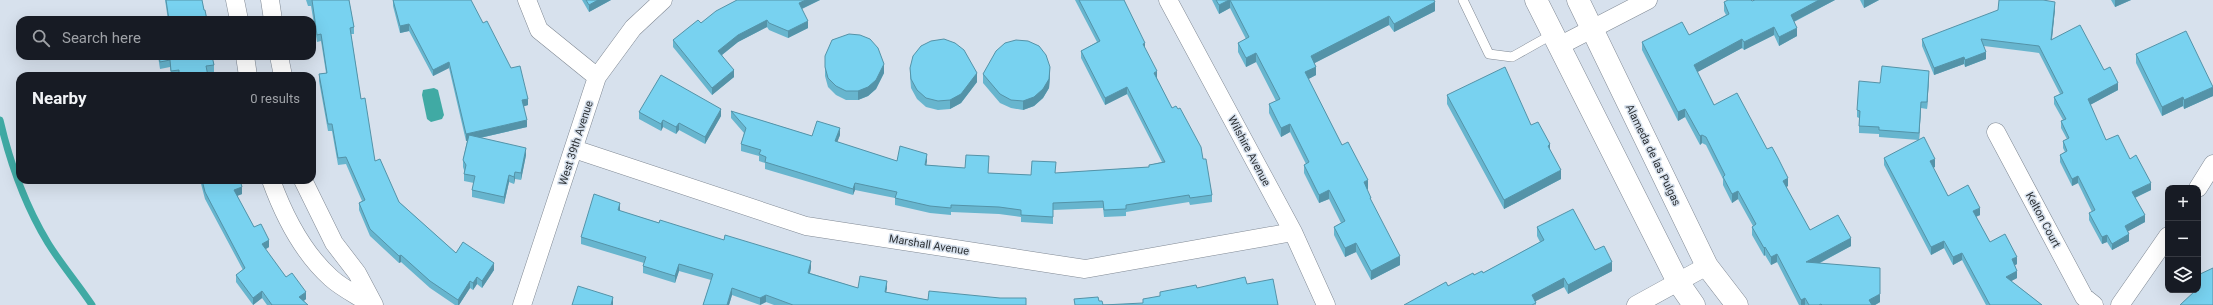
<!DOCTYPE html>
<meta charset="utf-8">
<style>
body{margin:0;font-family:Roboto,sans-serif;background:#20242c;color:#f1f3f6}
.controls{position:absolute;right:12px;bottom:12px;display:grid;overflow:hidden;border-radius:8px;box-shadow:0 4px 16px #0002}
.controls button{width:36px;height:36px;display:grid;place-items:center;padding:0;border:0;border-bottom:1px solid #363941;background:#171b24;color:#f1f3f6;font:20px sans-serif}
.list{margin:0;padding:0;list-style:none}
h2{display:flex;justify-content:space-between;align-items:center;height:52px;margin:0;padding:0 16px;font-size:17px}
h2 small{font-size:13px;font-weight:400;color:#9ea1a6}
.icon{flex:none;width:22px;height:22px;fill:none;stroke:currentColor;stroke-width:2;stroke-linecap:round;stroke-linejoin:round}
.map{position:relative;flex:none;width:2213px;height:305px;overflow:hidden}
.search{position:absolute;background:#171b24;box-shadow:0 4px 16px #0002;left:16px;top:16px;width:300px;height:44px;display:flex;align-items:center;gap:10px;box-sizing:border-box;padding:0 14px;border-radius:12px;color:#9ea1a6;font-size:15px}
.panel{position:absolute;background:#171b24;box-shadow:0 4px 16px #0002;left:16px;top:72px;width:300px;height:112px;border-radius:12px}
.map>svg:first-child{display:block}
.water{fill:#40aaa4}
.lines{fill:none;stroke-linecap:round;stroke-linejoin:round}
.stream{stroke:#40aaa4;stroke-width:7}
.lane-casing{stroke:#808994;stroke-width:10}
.street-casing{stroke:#808994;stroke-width:19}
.secondary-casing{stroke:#808994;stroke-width:23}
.lane{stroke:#fff;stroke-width:9}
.street{stroke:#fff;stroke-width:18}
.secondary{stroke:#fff;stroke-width:22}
.wall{fill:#67b5ce}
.shaded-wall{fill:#5493a8}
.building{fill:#78d2f0;stroke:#5493a8}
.labels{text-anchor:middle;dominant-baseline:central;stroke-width:3;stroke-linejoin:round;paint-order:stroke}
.street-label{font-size:11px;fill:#2d3135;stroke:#d7e1ed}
</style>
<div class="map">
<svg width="2213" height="305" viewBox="0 0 2213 305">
<rect width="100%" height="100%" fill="#d7e1ed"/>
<path class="water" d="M 434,88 L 438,90 L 444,115 L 442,119 L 431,122 L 427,119 L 422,95 L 423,90 Z"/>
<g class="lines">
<path class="stream" d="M 0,120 C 10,163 25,205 48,243 C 61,264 78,284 92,305"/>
<defs>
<path id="lane" d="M 1463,0 L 1489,54 L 1512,57 L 1553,34"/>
<path id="street" d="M 235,0 L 239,20
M 270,0 L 273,20
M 527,0 L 539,30 L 597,77
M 1168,0 L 1293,232 L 1326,305
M 1559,46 L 1648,0
M 245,56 L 248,76
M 279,56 L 283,76
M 1996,132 L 2084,297 L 2094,305
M 574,149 L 806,226 L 1085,269 L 1293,232
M 271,180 C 284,216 302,252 331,278 C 343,289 359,296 372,305
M 303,180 L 334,243 L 357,273 L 374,305
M 2198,188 L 2213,164
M 522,305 L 597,77 L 633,28 L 663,0
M 1636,305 L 1707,266
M 2120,305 L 2168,236"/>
<path id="secondary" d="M 1536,0 L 1678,282 L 1694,305
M 1578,0 L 1707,266 L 1737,305"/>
</defs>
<use href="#lane" class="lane-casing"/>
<use href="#street" class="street-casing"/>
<use href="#secondary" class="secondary-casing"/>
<use href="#lane" class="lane"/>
<use href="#street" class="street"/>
<use href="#secondary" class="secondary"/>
</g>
<path class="wall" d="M 165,0 L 202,0 L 204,10 L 207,20 L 168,20 Z
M 306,0 L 349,0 L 354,27 L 354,34 L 351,34 L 361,99 L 375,161 L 399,202 L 456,253 L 494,270 L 482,288 L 477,284 L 473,290 L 470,288 L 459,305 L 455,305 L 430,288 L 401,262 L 399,263 L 370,236 L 359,210 L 359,203 L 362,201 L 346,164 L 338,165 L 332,131 L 328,131 L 319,81 L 319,74 L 326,73 L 321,41 L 317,42 L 311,6 L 308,6 Z
M 393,0 L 483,23 L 528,105 L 524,106 L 527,127 L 480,138 L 526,155 L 521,180 L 515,179 L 514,184 L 509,182 L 504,204 L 472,197 L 472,190 L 474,183 L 464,181 L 464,170 L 463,167 L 463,160 L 467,141 L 466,141 L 449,68 L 433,76 L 409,31 L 400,33 L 393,6 Z
M 582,0 L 611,0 L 589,12 Z
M 737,0 L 820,0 L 802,9 L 808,28 L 788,38 L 769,30 L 767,27 L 738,42 L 722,55 L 734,77 L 712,95 L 673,47 L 673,40 L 701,23 Z
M 1075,0 L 1124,0 L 1145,49 L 1157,78 L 1157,79 L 1172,108 L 1203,159 L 1212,195 L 1212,202 L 1190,205 L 1189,202 L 1126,212 L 1126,216 L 1104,217 L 1103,208 L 1053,210 L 1053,224 L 1021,222 L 1021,217 L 999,214 L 951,212 L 951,215 L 930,213 L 895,205 L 895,198 L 855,190 L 853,195 L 765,169 L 765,163 L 759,161 L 759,156 L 741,151 L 741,144 L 744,133 L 731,118 L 731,111 L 812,136 L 840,135 L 837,142 L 897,161 L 927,161 L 926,165 L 965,168 L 989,163 L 988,173 L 1031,175 L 1056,173 L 1149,167 L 1149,165 L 1162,162 L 1127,94 L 1105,105 L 1081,58 L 1081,51 L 1097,42 Z
M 1212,0 L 1434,0 L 1435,11 L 1394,32 L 1389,25 L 1314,63 L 1316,75 L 1308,79 L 1342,145 L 1368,189 L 1367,189 L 1371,201 L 1400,265 L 1371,280 L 1356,252 L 1345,257 L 1334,235 L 1334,227 L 1341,223 L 1329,199 L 1319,203 L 1304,173 L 1304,165 L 1306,164 L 1290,132 L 1281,137 L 1269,113 L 1269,104 L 1276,101 L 1256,62 L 1246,67 L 1238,52 L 1238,43 L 1246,39 L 1230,8 L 1219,14 Z
M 1755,0 L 1835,0 L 1794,22 L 1797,36 L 1779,46 L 1774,35 L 1744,50 L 1742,48 L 1697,72 L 1714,105 L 1767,149 L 1788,186 L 1786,187 L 1810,230 L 1851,246 L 1820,263 L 1880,302 L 1875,305 L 1799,305 L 1777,262 L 1771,265 L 1765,255 L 1764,256 L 1752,235 L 1752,227 L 1753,226 L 1738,199 L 1732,203 L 1723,185 L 1723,179 L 1706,145 L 1702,143 L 1700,145 L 1685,117 L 1678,121 L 1642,50 L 1642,42 L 1689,35 L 1726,15 L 1724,11 L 1724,2 L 1752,1 Z
M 1860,0 L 1879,0 L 1864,8 Z
M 2111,0 L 2131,0 L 2115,7 Z
M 2055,9 L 2052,39 L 2104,70 L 2118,90 L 2090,105 L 2106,140 L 2130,159 L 2151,190 L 2135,198 L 2145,222 L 2128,231 L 2129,241 L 2112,250 L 2107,242 L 2102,244 L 2089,220 L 2089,213 L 2092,212 L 2078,183 L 2072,186 L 2060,162 L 2060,155 L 2065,152 L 2063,148 L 2063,141 L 2067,139 L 2061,128 L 2061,121 L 2063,120 L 2054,104 L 2054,97 L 2060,94 L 2039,53 L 1984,46 L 1986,59 L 1965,67 L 1964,64 L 1934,75 L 1922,46 L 1922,39 Z
M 2136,54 L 2213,96 L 2184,109 L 2183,106 L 2162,116 L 2136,63 Z
M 158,56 L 212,56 L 214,65 L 214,72 L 207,73 L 208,76 L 171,76 L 170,67 L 160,69 Z
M 825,56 L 884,73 L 876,89 L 868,96 L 858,100 L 846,100 L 836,95 L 828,87 L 825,76 Z
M 910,68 L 977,82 L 961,103 L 950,109 L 938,110 L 926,107 L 917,99 L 911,88 L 910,76 Z
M 983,74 L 1050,76 L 1049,88 L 1043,98 L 1034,106 L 1023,110 L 1011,108 L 1000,103 L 983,83 Z
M 1929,78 L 1927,109 L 1921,108 L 1919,140 L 1879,137 L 1879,134 L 1859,133 L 1859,118 L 1857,117 L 1857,110 L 1880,83 Z
M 1447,95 L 1531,125 L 1550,150 L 1561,179 L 1504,209 L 1447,104 Z
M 639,112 L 721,116 L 705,144 L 679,130 L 676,134 L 663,127 L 661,131 L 639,119 Z
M 1884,158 L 1935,167 L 1933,168 L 1948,196 L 1980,215 L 1976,217 L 1990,242 L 2017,264 L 2015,265 L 2017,278 L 2011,281 L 2042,305 L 1986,305 L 1962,260 L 1953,265 L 1944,248 L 1931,255 L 1884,165 Z
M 200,180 L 240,180 L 242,194 L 237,196 L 254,227 L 269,247 L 265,250 L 286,277 L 306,299 L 304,301 L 308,305 L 267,305 L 262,298 L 253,305 L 236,282 L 236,275 L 243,270 L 205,199 Z
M 620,210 L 620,211 L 811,268 L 810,273 L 858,288 L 887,288 L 886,292 L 928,300 L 1000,298 L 1026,298 L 1026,305 L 774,305 L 766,302 L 760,305 L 732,295 L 729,305 L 703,305 L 711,280 L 679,271 L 675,283 L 643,273 L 643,266 L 644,263 L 581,244 L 581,237 Z
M 1537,227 L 1595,250 L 1612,271 L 1568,294 L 1564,287 L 1535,301 L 1536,305 L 1448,286 L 1474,275 L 1483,273 L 1540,242 L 1537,236 Z"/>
<path class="shaded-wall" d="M 598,0 L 611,0 L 589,12 L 589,5 Z
M 806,0 L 820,0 L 799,10 L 799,3 Z
M 1229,0 L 1230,0 L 1230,8 L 1219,14 L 1219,5 Z
M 1819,0 L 1835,0 L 1791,23 L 1791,15 Z
M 1864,0 L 1879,0 L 1864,8 Z
M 2115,0 L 2131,0 L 2115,7 Z
M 1435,2 L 1435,11 L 1394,32 L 1394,24 Z
M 2055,2 L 2055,9 L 2051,47 L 2051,40 Z
M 1389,16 L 1389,25 L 1311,65 L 1311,56 Z
M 767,20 L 767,27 L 738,42 L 718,58 L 718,51 L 738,35 Z
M 808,21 L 808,28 L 788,38 L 788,31 Z
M 409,24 L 409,31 L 400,33 L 400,26 Z
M 1774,27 L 1774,35 L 1744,50 L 1744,42 Z
M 1797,28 L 1797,36 L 1779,46 L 1779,37 Z
M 1742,39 L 1742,48 L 1694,74 L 1694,65 Z
M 1145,43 L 1145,50 L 1143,44 Z
M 1986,52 L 1986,59 L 1965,67 L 1965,60 Z
M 1256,53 L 1256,62 L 1246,67 L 1246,58 Z
M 1964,57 L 1964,64 L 1934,75 L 1934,68 Z
M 449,62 L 449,68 L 433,76 L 433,70 Z
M 884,64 L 884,73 L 876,89 L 868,96 L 858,100 L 858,91 Z
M 1050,67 L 1050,76 L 1049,88 L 1043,98 L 1034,106 L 1023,110 L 1023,101 Z
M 1316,67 L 1316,75 L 1305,81 L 1305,72 Z
M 734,70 L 734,77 L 712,95 L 712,88 Z
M 1157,71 L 1157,78 L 1154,80 L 1154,73 Z
M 1929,71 L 1929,78 L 1927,109 L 1927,102 Z
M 977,73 L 977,82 L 961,103 L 950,109 L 950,100 Z
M 2118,83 L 2118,90 L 2088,106 L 2088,99 Z
M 1127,87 L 1127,94 L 1105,105 L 1105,98 Z
M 2213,87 L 2213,96 L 2184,109 L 2184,100 Z
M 2183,97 L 2183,106 L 2162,116 L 2162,107 Z
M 528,99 L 528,105 L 522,107 L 522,100 Z
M 1921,102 L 1921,108 L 1919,140 L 1919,133 Z
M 721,109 L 721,116 L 705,144 L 705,137 Z
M 1685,109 L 1685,117 L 1678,121 L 1678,112 Z
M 527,120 L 527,127 L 466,141 L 466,134 Z
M 663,120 L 663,127 L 661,131 L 661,124 Z
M 679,123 L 679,130 L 676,134 L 676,127 Z
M 1290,124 L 1290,132 L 1281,137 L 1281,128 Z
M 840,128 L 840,135 L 835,148 L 835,141 Z
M 1702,135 L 1702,143 L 1700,145 L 1700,136 Z
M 1550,144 L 1550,153 L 1548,146 Z
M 526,148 L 526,155 L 521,180 L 521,173 Z
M 927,154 L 927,161 L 925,172 L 925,165 Z
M 1935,159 L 1935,167 L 1930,169 L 1930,161 Z
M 1561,170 L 1561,179 L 1504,209 L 1504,200 Z
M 515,172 L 515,179 L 514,184 L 514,177 Z
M 509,175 L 509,182 L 504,204 L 504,197 Z
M 2078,176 L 2078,183 L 2072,186 L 2072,179 Z
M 1788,178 L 1788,186 L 1783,189 L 1783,181 Z
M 190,180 L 198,180 L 190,182 Z
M 1368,180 L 1368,189 L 1364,191 L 1364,182 Z
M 855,183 L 855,190 L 853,195 L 853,189 Z
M 2151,183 L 2151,190 L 2132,199 L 2132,192 Z
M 242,187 L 242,194 L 234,197 L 234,190 Z
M 1329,190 L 1329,199 L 1319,203 L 1319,195 Z
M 1738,191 L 1738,199 L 1732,203 L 1732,194 Z
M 620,203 L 620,210 L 618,217 L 618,210 Z
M 1980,208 L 1980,215 L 1973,218 L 1973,211 Z
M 2145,215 L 2145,222 L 2125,233 L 2125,226 Z
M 2129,234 L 2129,241 L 2112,250 L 2112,244 Z
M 2107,235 L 2107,242 L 2102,244 L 2102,237 Z
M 1851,238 L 1851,246 L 1806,270 L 1806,262 Z
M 269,240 L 269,247 L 262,251 L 262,244 Z
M 1944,241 L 1944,248 L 1931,255 L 1931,247 Z
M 1356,243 L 1356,252 L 1345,257 L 1345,248 Z
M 1765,247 L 1765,255 L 1764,256 L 1764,248 Z
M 1962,253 L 1962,260 L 1953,265 L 1953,257 Z
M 1777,254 L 1777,262 L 1771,265 L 1771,257 Z
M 401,255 L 401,262 L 399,263 L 399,256 Z
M 1400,256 L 1400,265 L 1371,280 L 1371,271 Z
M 2017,257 L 2017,264 L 2012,267 L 2012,259 Z
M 811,261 L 811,268 L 808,280 L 808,273 Z
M 1612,262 L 1612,271 L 1568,294 L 1568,285 Z
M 494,263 L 494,270 L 482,288 L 482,281 Z
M 679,264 L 679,271 L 675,283 L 675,276 Z
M 2017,271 L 2017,278 L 2006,284 L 2006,277 Z
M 477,277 L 477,284 L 473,290 L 473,283 Z
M 1564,278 L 1564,287 L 1532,303 L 1532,295 Z
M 470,281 L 470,288 L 459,305 L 458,305 L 458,300 Z
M 887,281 L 887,288 L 885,298 L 885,292 Z
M 732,288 L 732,295 L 729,305 L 727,305 Z
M 262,291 L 262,298 L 253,305 L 253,298 Z
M 306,292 L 306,299 L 299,304 L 299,297 Z
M 1880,294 L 1880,302 L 1875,305 L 1869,305 L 1869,300 Z
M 766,295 L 766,302 L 760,305 L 760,298 Z
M 613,297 L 613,305 L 611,305 Z
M 1805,298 L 1805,305 L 1801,305 L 1801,300 Z"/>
<path class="building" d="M 166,0 L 202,0 L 204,10 L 205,10 L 207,20 L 169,20 Z
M 312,0 L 349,0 L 354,27 L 350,28 L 361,99 L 365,98 L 375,161 L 380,159 L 399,202 L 456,253 L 463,242 L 494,263 L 482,281 L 477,277 L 473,283 L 470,281 L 458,300 L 430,281 L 401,255 L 399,256 L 370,229 L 359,203 L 365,200 L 346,157 L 338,158 L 332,124 L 328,124 L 319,74 L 327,73 L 321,34 L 317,35 Z
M 393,0 L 471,0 L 483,23 L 487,21 L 511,68 L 520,66 L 528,99 L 522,100 L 527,120 L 466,134 L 449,62 L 433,70 L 409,24 L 400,26 Z
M 586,0 L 598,0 L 589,5 Z
M 737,0 L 806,0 L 799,3 L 808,21 L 788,31 L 769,23 L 767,20 L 738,35 L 718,51 L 734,70 L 712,88 L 673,40 L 698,20 L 701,23 L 716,11 Z
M 1079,0 L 1124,0 L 1145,43 L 1143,44 L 1157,71 L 1154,73 L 1172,108 L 1176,106 L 1178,109 L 1180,108 L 1201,147 L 1203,159 L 1206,159 L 1212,195 L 1190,198 L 1189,195 L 1126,205 L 1126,209 L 1104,210 L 1103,201 L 1053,203 L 1053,217 L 1021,215 L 1021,210 L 999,207 L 951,205 L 951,208 L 930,206 L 895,198 L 897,192 L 855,183 L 853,189 L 765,162 L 766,157 L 759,154 L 761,150 L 741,144 L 746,128 L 731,111 L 812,136 L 817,121 L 840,128 L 835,141 L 897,161 L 900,146 L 927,154 L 925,165 L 965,168 L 966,155 L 989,156 L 988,173 L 1031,175 L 1032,161 L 1056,162 L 1055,173 L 1149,167 L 1149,165 L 1165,162 L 1127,87 L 1105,98 L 1081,51 L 1100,41 Z
M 1216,0 L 1229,0 L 1219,5 Z
M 1230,0 L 1434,0 L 1435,2 L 1394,24 L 1389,16 L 1311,56 L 1316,67 L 1305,72 L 1342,145 L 1348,142 L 1368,180 L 1364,182 L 1371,198 L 1370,198 L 1400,256 L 1371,271 L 1356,243 L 1345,248 L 1334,227 L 1345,221 L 1329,190 L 1319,195 L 1304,165 L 1309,162 L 1290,124 L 1281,128 L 1269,104 L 1280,99 L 1256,53 L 1246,58 L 1238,43 L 1249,37 Z
M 1728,0 L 1751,0 L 1752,1 L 1755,0 L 1819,0 L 1791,15 L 1797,28 L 1779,37 L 1774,27 L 1744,42 L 1742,39 L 1694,65 L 1714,105 L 1737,93 L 1767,149 L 1772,147 L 1778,158 L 1788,178 L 1783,181 L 1810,230 L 1838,215 L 1851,238 L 1806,262 L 1880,268 L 1880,294 L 1869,300 L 1872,305 L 1822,305 L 1821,304 L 1819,305 L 1809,305 L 1805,298 L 1801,300 L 1777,254 L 1771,257 L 1765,247 L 1764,248 L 1752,227 L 1756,224 L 1738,191 L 1732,194 L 1723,177 L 1725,175 L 1706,137 L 1702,135 L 1700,136 L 1685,109 L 1678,112 L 1642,42 L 1682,22 L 1689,35 L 1729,14 L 1724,2 Z
M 1999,0 L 2043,0 L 2055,2 L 2051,40 L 2080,25 L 2104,70 L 2110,67 L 2118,83 L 2088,99 L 2106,140 L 2118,135 L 2130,159 L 2136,155 L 2151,183 L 2132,192 L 2145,215 L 2125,226 L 2129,234 L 2112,244 L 2107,235 L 2102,237 L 2089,213 L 2095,210 L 2078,176 L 2072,179 L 2060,155 L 2067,151 L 2063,141 L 2069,138 L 2061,121 L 2066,119 L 2054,97 L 2063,93 L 2039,46 L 1981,39 L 1986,52 L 1965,60 L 1964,57 L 1934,68 L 1922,39 L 1998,10 Z
M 2186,31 L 2213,87 L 2184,100 L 2183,97 L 2162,107 L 2136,54 Z
M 849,34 L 860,35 L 870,39 L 878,48 L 884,64 L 876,80 L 868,87 L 858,91 L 846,91 L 836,86 L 828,78 L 825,67 L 825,56 L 832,40 Z
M 944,39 L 955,43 L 964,50 L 977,73 L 961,94 L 950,100 L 938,101 L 926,98 L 917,90 L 911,79 L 910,68 L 913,56 L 921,46 L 931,41 Z
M 1016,40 L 1028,41 L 1039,46 L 1046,55 L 1050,67 L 1049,79 L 1043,89 L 1034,97 L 1023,101 L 1011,100 L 1000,94 L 983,74 L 996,51 L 1005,43 Z
M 159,56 L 212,56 L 214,65 L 206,66 L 208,76 L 179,76 L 179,70 L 171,71 L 170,60 L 160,62 Z
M 1882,66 L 1929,71 L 1927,102 L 1921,102 L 1919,133 L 1879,130 L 1879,127 L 1859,126 L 1860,111 L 1857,110 L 1859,81 L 1880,83 Z
M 1505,67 L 1531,125 L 1538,122 L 1550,144 L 1548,146 L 1561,170 L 1504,200 L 1447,95 Z
M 661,75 L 721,109 L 705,137 L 679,123 L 676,127 L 663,120 L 661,124 L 639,112 Z
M 469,135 L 526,148 L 521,173 L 515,172 L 514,177 L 509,175 L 504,197 L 472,190 L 475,176 L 464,174 L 466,165 L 463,160 Z
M 1924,137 L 1935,159 L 1930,161 L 1948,196 L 1968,185 L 1980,208 L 1973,211 L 1990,242 L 2005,234 L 2017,257 L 2012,259 L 2017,271 L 2006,277 L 2042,305 L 1990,305 L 1962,253 L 1953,257 L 1944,241 L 1931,247 L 1884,158 Z
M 202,180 L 240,180 L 242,187 L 234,190 L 254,227 L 261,224 L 269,240 L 262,244 L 286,277 L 292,273 L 306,292 L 299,297 L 308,305 L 272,305 L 262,291 L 253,298 L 236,275 L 245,268 L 205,192 Z
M 594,194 L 620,203 L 618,210 L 659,223 L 660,220 L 724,240 L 725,235 L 811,261 L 808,273 L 858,288 L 860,276 L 887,281 L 885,292 L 928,300 L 929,291 L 1000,298 L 1026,298 L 1026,305 L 793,305 L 766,295 L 760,298 L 732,288 L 727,305 L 703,305 L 713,274 L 679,264 L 675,276 L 643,266 L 646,257 L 581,237 Z
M 1573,209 L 1595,250 L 1604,246 L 1612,262 L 1568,285 L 1564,278 L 1532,295 L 1536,303 L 1532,305 L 1404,305 L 1446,282 L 1448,286 L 1473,273 L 1474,275 L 1482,271 L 1483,273 L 1544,240 L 1537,227 Z
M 2213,268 L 2213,305 L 2180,305 L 2196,290 L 2198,290 L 2198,275 Z
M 1245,277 L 1247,284 L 1273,279 L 1278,305 L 1075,305 L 1074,299 L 1098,297 L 1099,301 L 1102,301 L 1103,305 L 1143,303 L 1143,299 L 1160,296 L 1160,292 L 1196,285 L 1197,288 Z
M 578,286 L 613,297 L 611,305 L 572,305 Z"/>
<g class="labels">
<g class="street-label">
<text transform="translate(576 143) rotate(-72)">West 39th Avenue</text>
<text transform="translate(1249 151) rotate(62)">Wilshire Avenue</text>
<text transform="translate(1653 155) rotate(64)">Alameda de las Pulgas</text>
<text transform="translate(2043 220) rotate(62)">Kelton Court</text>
<text transform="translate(929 245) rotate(9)">Marshall Avenue</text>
</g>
</g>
</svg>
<div class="controls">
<button>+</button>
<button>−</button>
<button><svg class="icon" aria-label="layers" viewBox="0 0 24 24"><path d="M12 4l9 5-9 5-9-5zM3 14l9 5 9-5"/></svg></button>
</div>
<div class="search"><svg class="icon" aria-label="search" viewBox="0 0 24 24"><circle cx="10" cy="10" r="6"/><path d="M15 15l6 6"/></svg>Search here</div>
<section class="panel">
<h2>Nearby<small>0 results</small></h2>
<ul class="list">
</ul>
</section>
</div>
